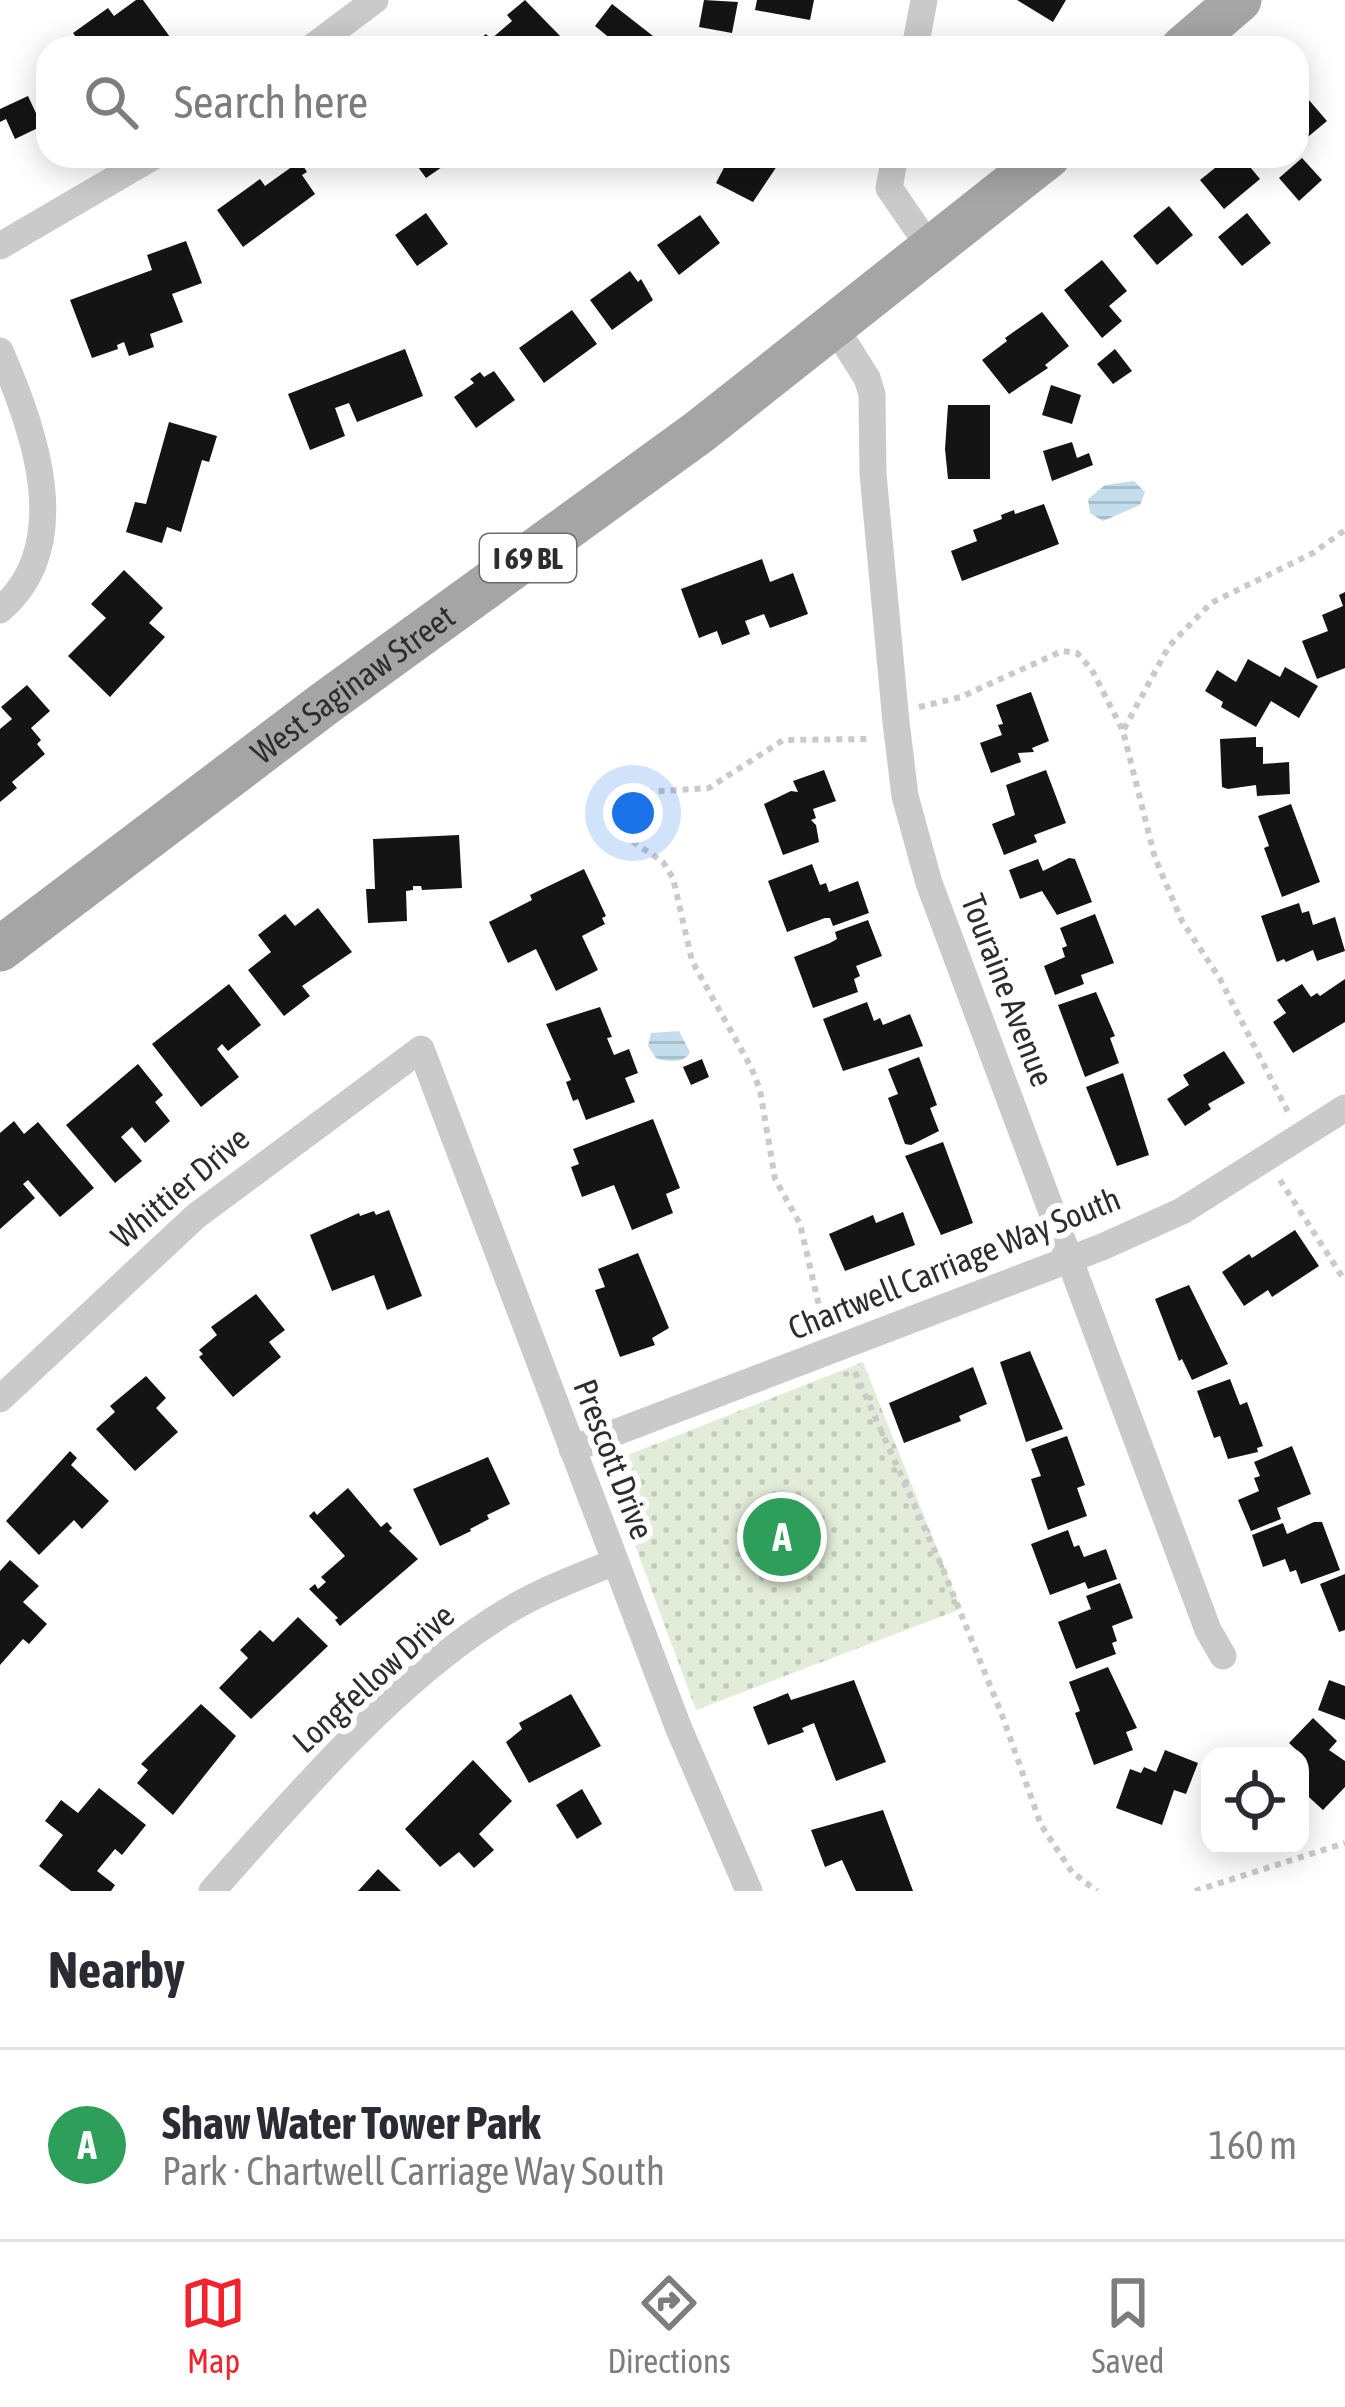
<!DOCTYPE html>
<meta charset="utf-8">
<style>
body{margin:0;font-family:"Asap Condensed",sans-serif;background:#f7f7f7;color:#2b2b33}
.controls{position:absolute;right:36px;bottom:36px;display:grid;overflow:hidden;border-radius:24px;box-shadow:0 6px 30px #0003}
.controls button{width:108px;height:108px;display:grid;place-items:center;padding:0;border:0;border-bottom:3px solid #e1e1e2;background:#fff;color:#2b2b33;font:60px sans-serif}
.you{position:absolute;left:633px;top:813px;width:42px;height:42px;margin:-30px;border:9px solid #fff;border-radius:50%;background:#1a73e8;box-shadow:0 0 0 18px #1a73e833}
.badge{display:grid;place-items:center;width:78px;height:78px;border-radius:50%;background:#f1232e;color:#fff;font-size:39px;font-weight:700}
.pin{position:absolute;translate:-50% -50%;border:6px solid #fff;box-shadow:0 3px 12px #0006}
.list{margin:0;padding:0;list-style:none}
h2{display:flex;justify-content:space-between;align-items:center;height:156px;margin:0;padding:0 48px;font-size:51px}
h2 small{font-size:39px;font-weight:400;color:#7c7c81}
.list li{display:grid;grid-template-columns:78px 1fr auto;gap:36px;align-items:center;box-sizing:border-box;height:192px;padding:0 48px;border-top:3px solid #e1e1e2}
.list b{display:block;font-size:45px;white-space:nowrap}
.list p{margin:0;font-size:39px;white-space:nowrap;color:#7c7c81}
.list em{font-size:39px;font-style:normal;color:#7c7c81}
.icon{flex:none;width:66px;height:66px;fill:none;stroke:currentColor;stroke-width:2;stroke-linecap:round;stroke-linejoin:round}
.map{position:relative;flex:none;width:1345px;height:1891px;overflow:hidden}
.search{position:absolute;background:#fff;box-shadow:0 6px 30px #0003;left:36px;right:36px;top:36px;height:132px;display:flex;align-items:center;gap:30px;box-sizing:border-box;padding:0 42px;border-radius:36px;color:#7c7c81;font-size:45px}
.sheet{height:348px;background:#fff}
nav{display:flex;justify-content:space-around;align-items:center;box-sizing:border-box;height:168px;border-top:3px solid #e1e1e2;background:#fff;font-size:33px;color:#7c7c81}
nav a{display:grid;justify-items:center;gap:6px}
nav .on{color:#f1232e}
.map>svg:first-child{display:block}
.green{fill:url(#green-dots)}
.water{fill:url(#water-rules)}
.building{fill:#141414}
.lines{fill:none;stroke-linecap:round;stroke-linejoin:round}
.path{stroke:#cacaca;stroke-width:6;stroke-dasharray:6 6;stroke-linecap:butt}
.street{stroke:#cacaca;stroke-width:27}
.primary{stroke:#a5a5a5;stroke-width:45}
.labels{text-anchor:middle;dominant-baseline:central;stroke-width:12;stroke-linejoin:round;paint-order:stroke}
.shield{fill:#fff;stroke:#6c6c6c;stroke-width:3}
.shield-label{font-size:30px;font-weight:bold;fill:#2d2d2d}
.street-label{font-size:33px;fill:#2d2d2d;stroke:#fff}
</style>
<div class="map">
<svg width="1345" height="1891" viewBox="0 0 1345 1891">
<defs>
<pattern id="green-dots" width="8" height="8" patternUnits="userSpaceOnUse" patternTransform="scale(3)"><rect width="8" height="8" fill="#e3ecd9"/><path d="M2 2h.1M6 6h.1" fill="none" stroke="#c3cbbb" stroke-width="1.8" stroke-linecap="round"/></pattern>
<pattern id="water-rules" width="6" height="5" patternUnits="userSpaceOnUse" patternTransform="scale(3)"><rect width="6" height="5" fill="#c4dded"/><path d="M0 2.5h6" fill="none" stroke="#a9becc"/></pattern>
</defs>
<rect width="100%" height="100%" fill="#fff"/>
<path class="green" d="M 863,1362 L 961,1609 L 696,1710 L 605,1464 Z"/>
<path class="water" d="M 1134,481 L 1145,492 L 1140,505 L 1103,521 L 1090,513 L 1088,499 L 1105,485 Z
M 679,1031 L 690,1052 C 685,1064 666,1062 656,1058 L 648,1046 L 651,1033 Z"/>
<path class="building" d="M 136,0 L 143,0 L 170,37 L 155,48 L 84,48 L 73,33 L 108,8 L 114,16 Z
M 525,0 L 562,38 L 550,48 L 468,48 L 486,34 L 491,39 L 512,21 L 507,15 Z
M 704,0 L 738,2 L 732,33 L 699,27 Z
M 757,0 L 814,0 L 810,20 L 755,10 Z
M 1017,0 L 1066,0 L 1053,22 Z
M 612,4 L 653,36 L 643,48 L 622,48 L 595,26 Z
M 1302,92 L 1327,121 L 1297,146 L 1297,96 Z
M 28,96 L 42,126 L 15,139 L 6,119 L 0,122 L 0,109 Z
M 410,156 L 458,156 L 426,178 Z
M 730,156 L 774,156 L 781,160 L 753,202 L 716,183 Z
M 1230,156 L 1241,156 L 1260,179 L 1224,209 L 1200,180 Z
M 1302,158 L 1322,180 L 1299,201 L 1279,178 Z
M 300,161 L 307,172 L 302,175 L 315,194 L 243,247 L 217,210 L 260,179 L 265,186 Z
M 1169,206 L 1193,235 L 1157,265 L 1133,236 Z
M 426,213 L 448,244 L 417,266 L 395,235 Z
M 1247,213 L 1271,243 L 1242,266 L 1218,237 Z
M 700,215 L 720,243 L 679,275 L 657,245 Z
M 186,241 L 202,283 L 172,294 L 183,322 L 150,334 L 154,347 L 129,356 L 124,342 L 117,345 L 118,349 L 92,358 L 70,300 L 152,270 L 147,255 Z
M 1102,260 L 1127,291 L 1109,306 L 1122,321 L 1102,338 L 1064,290 Z
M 630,271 L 638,282 L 641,279 L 653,300 L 612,330 L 590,300 Z
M 572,310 L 597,344 L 544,383 L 519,348 Z
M 1042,312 L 1069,346 L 1045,365 L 1048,368 L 1009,394 L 982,360 L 1007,341 L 1005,338 Z
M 405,349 L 423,396 L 357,422 L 349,403 L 335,408 L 345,436 L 310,450 L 288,394 Z
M 1115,349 L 1132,371 L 1113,384 L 1097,364 Z
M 494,371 L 515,400 L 476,428 L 454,397 L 474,383 L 470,379 L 480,372 L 484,377 Z
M 1051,385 L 1081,395 L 1072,424 L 1042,415 Z
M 948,405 L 990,405 L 990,479 L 948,479 L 945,449 Z
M 169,422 L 217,436 L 209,462 L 202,460 L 181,532 L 167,527 L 162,543 L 126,532 L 135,502 L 146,504 Z
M 1072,442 L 1077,458 L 1089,453 L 1093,465 L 1052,481 L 1043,451 Z
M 1044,504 L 1059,544 L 962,581 L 951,551 L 977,541 L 973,530 L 1002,519 L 1001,515 L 1014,510 L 1015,514 Z
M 762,559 L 770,582 L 793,573 L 808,614 L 770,628 L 764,614 L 745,621 L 750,634 L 722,645 L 717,631 L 699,638 L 681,589 Z
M 124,570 L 163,608 L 149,623 L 165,637 L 110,697 L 68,656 L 106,618 L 91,604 Z
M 1345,592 L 1345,668 L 1317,679 L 1302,641 L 1328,631 L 1322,615 L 1343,606 L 1339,595 Z
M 1248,659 L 1280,677 L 1285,667 L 1318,686 L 1299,718 L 1271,701 L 1256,727 L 1221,707 L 1223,702 L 1205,691 L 1217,670 L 1236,682 Z
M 27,685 L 50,711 L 31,728 L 41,740 L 37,744 L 45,754 L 12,782 L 17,788 L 0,802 L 0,729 L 12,719 L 1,707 Z
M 1031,692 L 1049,741 L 1032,748 L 1034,752 L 1018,753 L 1021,762 L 991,773 L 980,743 L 1002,735 L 998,725 L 1003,724 L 996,705 Z
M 1256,737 L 1256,747 L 1263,747 L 1263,764 L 1289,762 L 1290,794 L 1257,796 L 1256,785 L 1228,789 L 1222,787 L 1220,739 Z
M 824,770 L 836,801 L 813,809 L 816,818 L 811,820 L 816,825 L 819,842 L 783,855 L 764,804 L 791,791 L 798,792 L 793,781 Z
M 1046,770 L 1066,823 L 1034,835 L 1037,842 L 1004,855 L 992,824 L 1015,815 L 1006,785 Z
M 1291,804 L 1320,882 L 1282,897 L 1264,848 L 1269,846 L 1258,816 Z
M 459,835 L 462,888 L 422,890 L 421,886 L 413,886 L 413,890 L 406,891 L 407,921 L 368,923 L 366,889 L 375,889 L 373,839 Z
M 1069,858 L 1075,859 L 1092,902 L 1057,915 L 1042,891 L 1020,899 L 1009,870 L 1038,859 L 1043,871 Z
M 812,864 L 820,885 L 826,883 L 829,892 L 858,881 L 869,913 L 833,926 L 830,918 L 825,918 L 787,932 L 768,881 Z
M 584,869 L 606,916 L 602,918 L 605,924 L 582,936 L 598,970 L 556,991 L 536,949 L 508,963 L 489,922 L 532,900 L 530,895 Z
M 1299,903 L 1302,913 L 1309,911 L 1313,925 L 1335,917 L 1345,951 L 1317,961 L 1313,950 L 1286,962 L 1284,959 L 1277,962 L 1261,916 Z
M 318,908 L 352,952 L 302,986 L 310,996 L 284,1016 L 248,970 L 271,952 L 258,935 L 285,914 L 295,926 Z
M 1095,914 L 1114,963 L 1081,975 L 1084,984 L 1055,995 L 1044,966 L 1065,957 L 1062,948 L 1067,946 L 1060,928 Z
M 868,920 L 882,956 L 856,966 L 860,976 L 854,979 L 858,992 L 813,1008 L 794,957 L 830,943 L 837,939 L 835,932 Z
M 1345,979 L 1345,1022 L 1293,1053 L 1273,1022 L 1286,1013 L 1277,1000 L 1302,984 L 1311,997 L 1317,993 L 1320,996 Z
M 229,984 L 261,1025 L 228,1051 L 222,1044 L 217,1049 L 239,1077 L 201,1107 L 152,1044 Z
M 1096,992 L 1115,1036 L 1110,1038 L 1119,1063 L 1085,1077 L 1058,1005 Z
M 867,1002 L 874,1021 L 880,1018 L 883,1025 L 910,1014 L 923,1046 L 843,1071 L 823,1019 Z
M 600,1007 L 612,1037 L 607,1038 L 614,1055 L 629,1049 L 638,1073 L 625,1078 L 635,1102 L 586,1120 L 578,1099 L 573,1101 L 566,1082 L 571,1080 L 546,1024 Z
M 1224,1051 L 1245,1083 L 1208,1104 L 1211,1109 L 1185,1126 L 1167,1099 L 1189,1085 L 1183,1075 Z
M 919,1057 L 937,1105 L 930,1108 L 939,1131 L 911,1145 L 905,1144 L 888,1098 L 898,1094 L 888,1069 Z
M 702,1059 L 709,1077 L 691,1085 L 683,1067 Z
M 138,1064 L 163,1095 L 155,1102 L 170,1121 L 145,1143 L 132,1127 L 121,1137 L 142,1161 L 115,1183 L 66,1125 Z
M 1123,1073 L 1149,1155 L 1117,1166 L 1086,1087 Z
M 653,1119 L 680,1188 L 666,1194 L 673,1213 L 632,1230 L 614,1185 L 582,1197 L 571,1167 L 579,1164 L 573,1149 Z
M 14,1121 L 24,1134 L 38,1122 L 94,1188 L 60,1217 L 28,1180 L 23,1184 L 35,1198 L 0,1229 L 0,1133 Z
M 943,1142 L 973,1223 L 941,1235 L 905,1156 Z
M 389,1210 L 422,1296 L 387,1310 L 374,1275 L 332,1291 L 310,1235 L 359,1213 L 360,1216 L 374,1211 L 376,1215 Z
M 903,1212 L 915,1245 L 845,1271 L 829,1234 L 873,1215 L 876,1223 Z
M 1295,1230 L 1319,1266 L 1272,1297 L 1268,1290 L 1244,1306 L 1222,1272 L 1249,1254 L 1252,1258 Z
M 638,1253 L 669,1328 L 652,1338 L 655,1345 L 620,1357 L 595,1290 L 605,1287 L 598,1269 Z
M 1189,1285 L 1228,1364 L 1192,1380 L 1182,1359 L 1179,1361 L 1155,1299 Z
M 256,1294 L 285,1330 L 269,1342 L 281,1357 L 233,1397 L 199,1357 L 203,1354 L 199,1350 L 217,1335 L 211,1327 Z
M 1030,1351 L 1063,1429 L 1026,1442 L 1000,1362 Z
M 973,1367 L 987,1404 L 959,1416 L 961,1421 L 904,1443 L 889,1403 Z
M 146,1376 L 166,1398 L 156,1408 L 178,1432 L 135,1471 L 96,1429 L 115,1412 L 110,1406 Z
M 1230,1379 L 1240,1405 L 1247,1402 L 1263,1446 L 1257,1448 L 1258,1452 L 1228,1459 L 1220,1436 L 1214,1438 L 1197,1391 Z
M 1067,1436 L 1085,1485 L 1077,1488 L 1087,1516 L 1048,1530 L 1031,1479 L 1041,1476 L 1031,1449 Z
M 1292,1446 L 1311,1494 L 1277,1508 L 1281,1519 L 1251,1531 L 1238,1500 L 1259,1491 L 1254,1478 L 1260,1476 L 1254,1462 Z
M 70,1451 L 77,1458 L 71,1465 L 109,1501 L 82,1529 L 74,1520 L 39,1555 L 6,1521 Z
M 488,1457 L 510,1504 L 487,1515 L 489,1519 L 470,1529 L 471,1531 L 440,1546 L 413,1489 Z
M 348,1488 L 381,1527 L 387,1522 L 392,1528 L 389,1531 L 418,1559 L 340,1626 L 335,1620 L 338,1618 L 309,1589 L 315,1584 L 318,1589 L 326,1582 L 321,1577 L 345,1556 L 309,1516 L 314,1511 L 317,1515 Z
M 1314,1522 L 1322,1522 L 1340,1570 L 1301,1584 L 1296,1570 L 1290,1572 L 1285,1559 L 1263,1567 L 1252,1535 L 1283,1523 L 1287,1534 Z
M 1068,1530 L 1074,1547 L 1079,1545 L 1084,1557 L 1106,1549 L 1117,1579 L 1088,1589 L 1085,1582 L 1050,1595 L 1031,1544 Z
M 10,1560 L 39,1586 L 23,1602 L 47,1624 L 29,1644 L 23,1639 L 0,1665 L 0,1571 Z
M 1345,1574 L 1345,1630 L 1339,1632 L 1320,1584 Z
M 1120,1583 L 1133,1618 L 1112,1626 L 1117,1641 L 1112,1643 L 1116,1654 L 1076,1669 L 1058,1622 L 1091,1609 L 1086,1596 Z
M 298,1617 L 328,1646 L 251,1719 L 219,1688 L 248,1658 L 240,1650 L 260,1630 L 273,1642 Z
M 1108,1667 L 1137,1728 L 1126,1732 L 1133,1750 L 1094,1765 L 1075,1713 L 1080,1711 L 1069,1682 Z
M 854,1680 L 886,1762 L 836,1781 L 814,1723 L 802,1728 L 804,1732 L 768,1745 L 753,1707 L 788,1693 L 791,1700 Z
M 1329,1680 L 1345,1686 L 1345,1720 L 1318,1710 Z
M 571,1694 L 601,1746 L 529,1783 L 506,1742 L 522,1729 L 519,1723 Z
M 201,1704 L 236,1736 L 173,1815 L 137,1783 L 148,1770 L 141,1764 Z
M 1313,1718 L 1337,1741 L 1329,1750 L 1345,1761 L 1345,1787 L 1323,1810 L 1300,1789 L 1300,1765 L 1306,1759 L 1289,1743 Z
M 1165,1750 L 1198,1763 L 1186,1794 L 1174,1790 L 1162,1825 L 1116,1808 L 1130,1769 L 1141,1773 L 1144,1767 L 1156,1772 Z
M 473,1760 L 512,1801 L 479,1834 L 494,1850 L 474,1868 L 459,1852 L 440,1867 L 405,1829 Z
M 99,1788 L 146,1825 L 122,1855 L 115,1849 L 97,1871 L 115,1885 L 111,1891 L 71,1891 L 39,1866 L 63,1835 L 45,1821 L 61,1800 L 78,1813 Z
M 582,1789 L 602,1824 L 577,1839 L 556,1805 Z
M 883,1810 L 913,1891 L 856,1891 L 842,1860 L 825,1867 L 811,1830 Z
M 378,1869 L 401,1891 L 358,1891 Z"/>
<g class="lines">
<path class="path" d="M 919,707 L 961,697 L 1062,651 L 1077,653 L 1092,670 L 1123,731 L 1155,858 L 1182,921 L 1220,979 L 1289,1114
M 1124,729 L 1169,646 L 1211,603 L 1313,553 L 1345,530
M 1280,1180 L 1345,1281
M 824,1327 L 800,1224 L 775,1179 L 760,1090 L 751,1067 L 692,961 L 673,878 L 663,862 L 629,839 L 620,827 L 632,800 L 645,792 L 709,788 L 783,740 L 868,739
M 855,1372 L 942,1567 L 1002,1715 L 1041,1825 L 1072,1872 L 1097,1891
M 1195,1891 L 1345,1843"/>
<path class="street" d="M 311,48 L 375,0
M 915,48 L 924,0
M 895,156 L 889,188 L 931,249
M 0,246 L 154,156
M 834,326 L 867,378 L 872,394 L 873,474 L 896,722 L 905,796 L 929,883 L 1208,1630 L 1223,1656
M 0,351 C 33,426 77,545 0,610
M 0,1399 L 196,1216 L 421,1049 L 679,1729 L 749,1891
M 572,1449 L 1102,1247 L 1182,1211 L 1345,1108
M 212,1891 C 294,1799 387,1689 490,1622 C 528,1596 572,1579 615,1562"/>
<g class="primary">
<path d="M 1183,48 L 1239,0"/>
<path id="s1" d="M 0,949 L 324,704 L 699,432 L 1048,156"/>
</g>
</g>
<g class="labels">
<rect class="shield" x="480" y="534" width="96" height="48" rx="9"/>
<g class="shield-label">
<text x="528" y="558">I 69 BL</text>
</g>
<g class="street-label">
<text stroke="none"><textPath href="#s1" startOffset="441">West Saginaw Street</textPath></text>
<text transform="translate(1008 990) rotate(69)">Touraine Avenue</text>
<text transform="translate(180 1187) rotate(-40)">Whittier Drive</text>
<text transform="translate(954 1263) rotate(-22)">Chartwell Carriage Way South</text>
<text transform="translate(614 1459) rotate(69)">Prescott Drive</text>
<text transform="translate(373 1678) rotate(-42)">Longfellow Drive</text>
</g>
</g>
</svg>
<div class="controls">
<button><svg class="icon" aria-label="locate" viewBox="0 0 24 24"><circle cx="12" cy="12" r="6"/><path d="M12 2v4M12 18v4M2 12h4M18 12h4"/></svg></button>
</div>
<div class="you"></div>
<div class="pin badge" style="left:782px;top:1537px;background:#2e9e5b">A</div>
<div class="search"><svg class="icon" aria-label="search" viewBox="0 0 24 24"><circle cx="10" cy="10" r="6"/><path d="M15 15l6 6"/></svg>Search here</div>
</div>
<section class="sheet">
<h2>Nearby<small></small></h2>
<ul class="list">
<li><span class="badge" style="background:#2e9e5b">A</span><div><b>Shaw Water Tower Park</b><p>Park · Chartwell Carriage Way South</p></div><em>160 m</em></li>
</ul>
</section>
<nav>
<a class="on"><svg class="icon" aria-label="map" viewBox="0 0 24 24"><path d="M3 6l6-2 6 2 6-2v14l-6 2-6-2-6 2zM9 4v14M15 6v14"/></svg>Map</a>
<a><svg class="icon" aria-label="directions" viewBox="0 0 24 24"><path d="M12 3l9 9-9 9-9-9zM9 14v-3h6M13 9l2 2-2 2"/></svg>Directions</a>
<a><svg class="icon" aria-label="saved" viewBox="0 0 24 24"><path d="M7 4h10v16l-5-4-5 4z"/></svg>Saved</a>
</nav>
